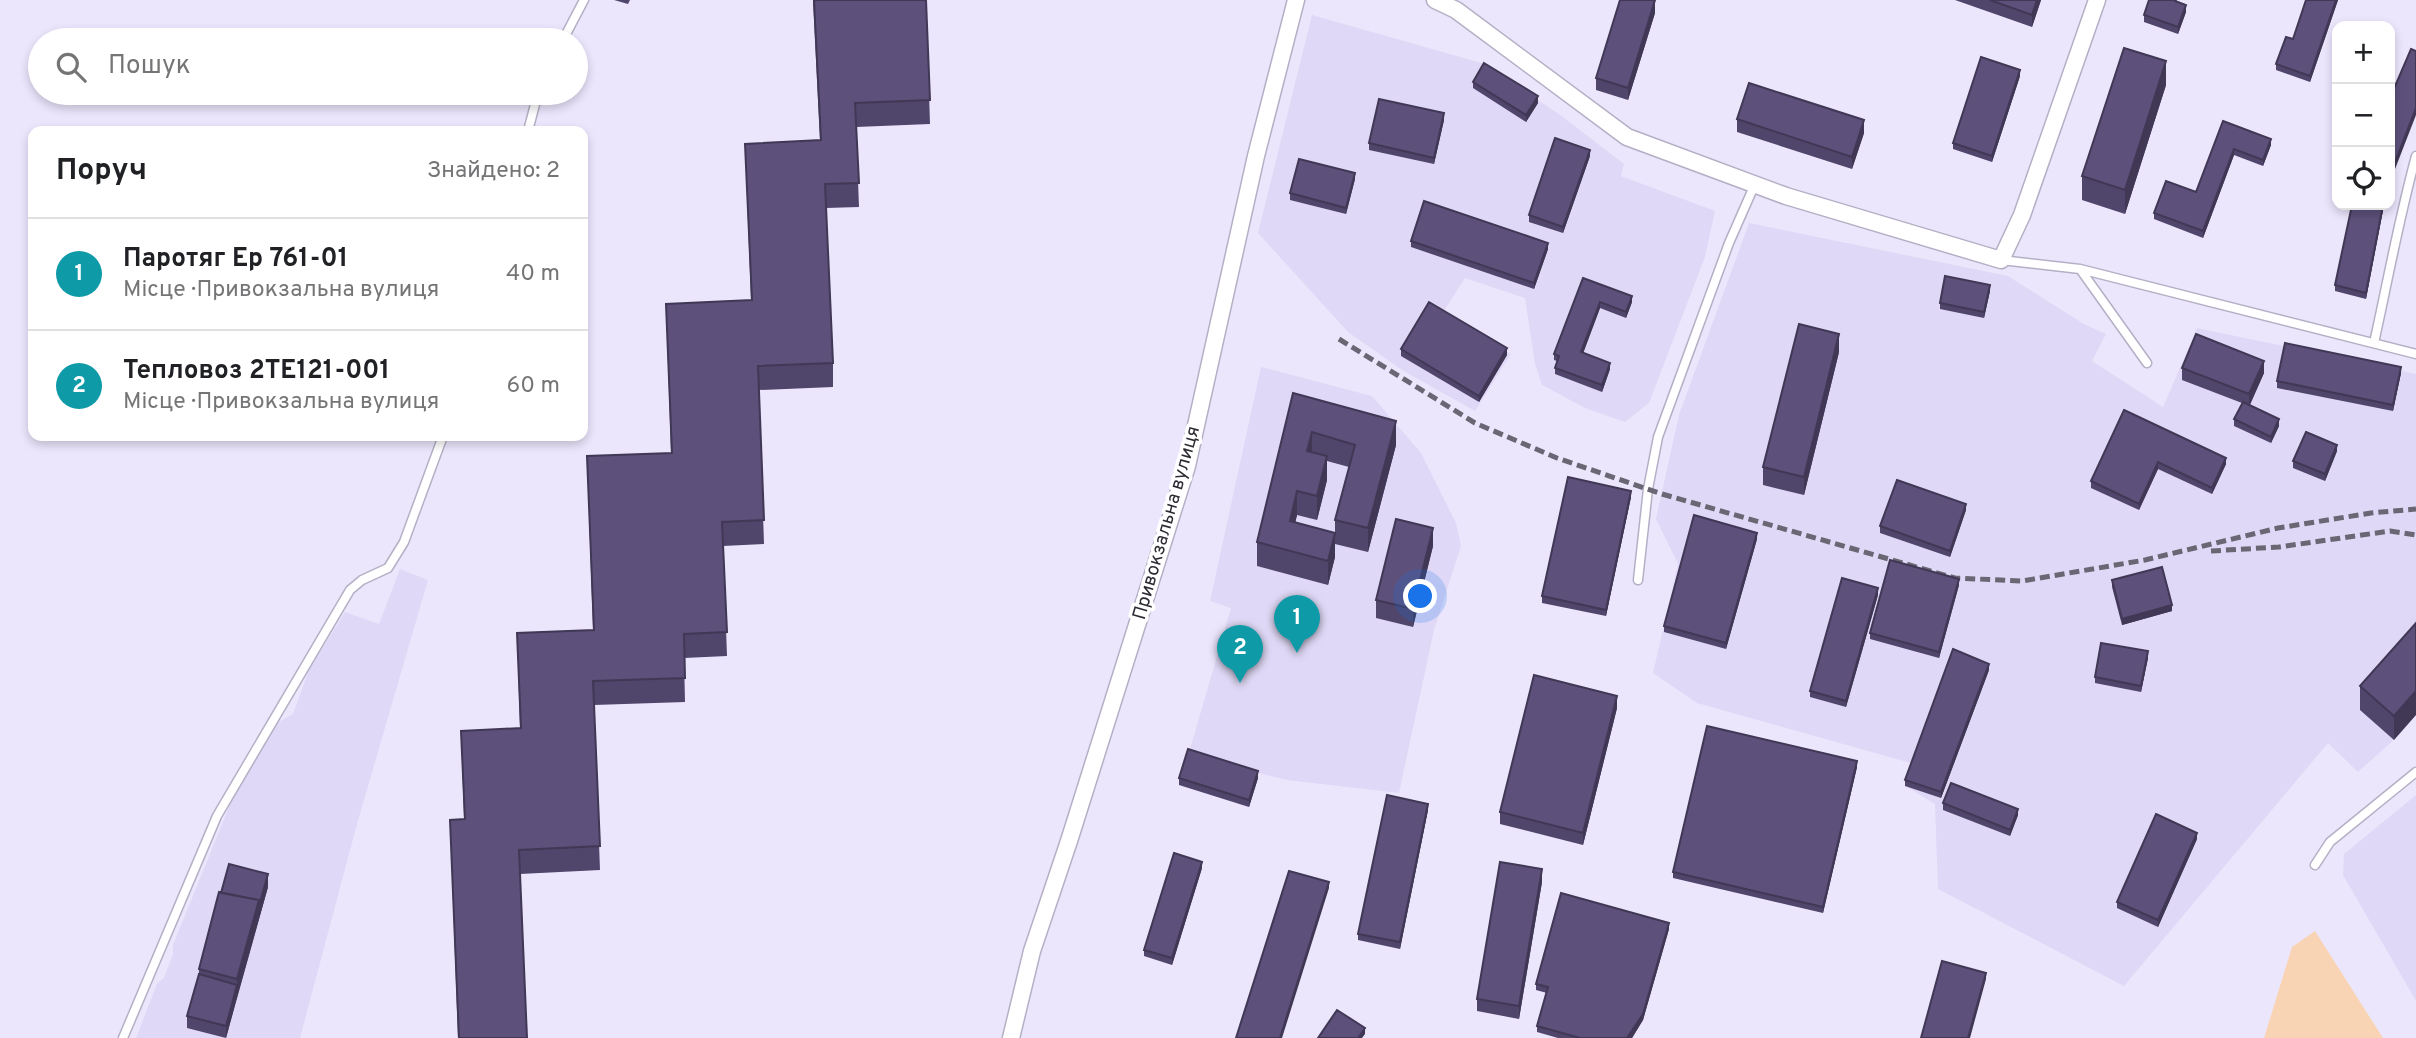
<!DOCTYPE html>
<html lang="uk">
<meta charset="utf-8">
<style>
body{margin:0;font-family:Overpass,sans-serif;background:#f2f2f2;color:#202124}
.controls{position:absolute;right:21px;top:21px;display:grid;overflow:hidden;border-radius:14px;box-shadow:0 4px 10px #0003}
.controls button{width:63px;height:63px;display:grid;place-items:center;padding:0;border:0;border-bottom:2px solid #e0e0e0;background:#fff;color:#202124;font:35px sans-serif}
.you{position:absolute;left:1421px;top:597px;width:24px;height:24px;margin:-18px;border:5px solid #fff;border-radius:50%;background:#1a73e8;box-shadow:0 0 0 10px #1a73e833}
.badge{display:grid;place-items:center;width:46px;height:46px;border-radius:50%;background:#2563eb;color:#fff;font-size:23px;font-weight:700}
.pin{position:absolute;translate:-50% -58px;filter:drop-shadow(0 2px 4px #0008)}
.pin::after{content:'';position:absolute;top:37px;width:24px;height:21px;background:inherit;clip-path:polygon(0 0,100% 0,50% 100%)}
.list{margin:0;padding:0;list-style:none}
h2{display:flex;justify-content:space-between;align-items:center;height:91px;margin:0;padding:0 28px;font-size:30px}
h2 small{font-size:23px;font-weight:400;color:#757577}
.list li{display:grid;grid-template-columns:46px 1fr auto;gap:21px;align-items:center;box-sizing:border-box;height:112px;padding:0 28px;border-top:2px solid #e0e0e0}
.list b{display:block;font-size:26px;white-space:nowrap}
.list p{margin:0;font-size:23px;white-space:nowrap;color:#757577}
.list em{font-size:23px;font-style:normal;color:#757577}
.icon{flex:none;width:38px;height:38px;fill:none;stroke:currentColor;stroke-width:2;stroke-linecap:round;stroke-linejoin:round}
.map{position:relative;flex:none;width:2416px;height:1038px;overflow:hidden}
.search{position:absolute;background:#fff;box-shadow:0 4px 10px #0003;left:28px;top:28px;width:560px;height:77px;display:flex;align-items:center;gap:18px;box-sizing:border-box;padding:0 24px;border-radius:38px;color:#757577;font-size:26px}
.panel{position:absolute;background:#fff;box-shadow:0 4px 10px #0003;left:28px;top:126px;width:560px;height:315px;border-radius:14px}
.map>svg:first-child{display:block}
.built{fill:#dfd8f6}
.green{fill:#f9d4b4}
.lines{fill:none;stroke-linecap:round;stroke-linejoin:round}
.lane-casing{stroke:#b5afc5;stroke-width:11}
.street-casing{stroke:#b5afc5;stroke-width:19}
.lane{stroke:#fff;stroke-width:8}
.street{stroke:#fff;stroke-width:16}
.rail{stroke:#6a6673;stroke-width:5;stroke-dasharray:10 5;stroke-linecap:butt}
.wall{fill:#50456a}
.shaded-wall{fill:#413856}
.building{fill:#5d507b;stroke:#413856;stroke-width:2}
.labels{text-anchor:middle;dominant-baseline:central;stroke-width:7;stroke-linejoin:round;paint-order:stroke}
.street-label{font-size:19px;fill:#2e2b34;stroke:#fff}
</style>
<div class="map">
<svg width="2416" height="1038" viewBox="0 0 2416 1038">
<rect width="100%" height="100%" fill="#ece6fd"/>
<path class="built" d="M 1312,15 L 1485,64 L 1563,117 L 1624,164 L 1621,176 L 1715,211 L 1705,257 L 1649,403 L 1625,422 L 1585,408 L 1542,385 L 1535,364 L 1525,298 L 1465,278 L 1442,314 L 1511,354 L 1475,411 L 1402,370 L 1348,332 L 1258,233 Z
M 1749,223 L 2008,276 L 2084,324 L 2106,334 L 2092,361 L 2163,407 L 2197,328 L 2416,374 L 2416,715 L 2397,737 L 2358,772 L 2328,743 L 2124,986 L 1938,889 L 1935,804 L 1905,786 L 1911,763 L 1697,703 L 1653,673 L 1678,564 L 1656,519 L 1679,415 Z
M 1261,367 L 1372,396 L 1421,453 L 1456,523 L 1461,546 L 1434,630 L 1399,793 L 1287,780 L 1188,756 L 1231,608 L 1210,601 Z
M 400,569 L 428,580 L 357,824 L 300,1038 L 136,1038 L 157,984 L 164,978 L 173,954 L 173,945 L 259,733 L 293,714 L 309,670 L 345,612 L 379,624 Z
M 2416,795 L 2416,1001 L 2343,875 L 2344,854 Z"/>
<path class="green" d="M 2315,931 L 2383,1038 L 2264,1038 L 2292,947 Z"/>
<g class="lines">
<defs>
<path id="lane" d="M 563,40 L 584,0
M 528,131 L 538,93
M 2001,260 L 2080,269 L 2416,354
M 2080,269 L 2147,363
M 2374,343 C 2388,280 2399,218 2416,156
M 1638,580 L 1648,489 L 1658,437 L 1729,243 L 1755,184
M 2315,865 L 2330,842 L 2416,772
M 123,1038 L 217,816 L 350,590 L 362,580 L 388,568 L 404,542 L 443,436"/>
<path id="street" d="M 1435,0 L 1456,10 L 1627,137 L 1786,196 L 2001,260 L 2022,215 L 2097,0
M 1011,1038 L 1032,951 L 1069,841 L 1187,466 L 1256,156 L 1296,0"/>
</defs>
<use href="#lane" class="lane-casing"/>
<use href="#street" class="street-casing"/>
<use href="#lane" class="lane"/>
<use href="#street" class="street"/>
<path class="rail" d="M 1339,339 L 1475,423 L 1557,458 L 1662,494 L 1955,578 L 2022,581 L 2145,560 L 2278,528 L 2371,513 L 2416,509
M 2211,551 L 2279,547 L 2390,531 L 2416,535"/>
</g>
<path class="wall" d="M 614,0 L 630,0 L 628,4 Z
M 813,0 L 926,0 L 930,124 L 856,127 L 859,207 L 826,208 L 833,363 L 833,387 L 759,390 L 764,544 L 723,546 L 727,656 L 684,658 L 685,702 L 594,705 L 600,870 L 520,874 L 527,1038 L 458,1038 L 450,820 L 464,819 L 461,731 L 520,728 L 517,633 L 593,630 L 587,456 L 671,453 L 666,304 L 751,300 L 745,144 L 820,140 Z
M 1955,0 L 2041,0 L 2032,27 Z
M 2177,0 L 2177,2 L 2186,12 L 2178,34 L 2144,22 L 2144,15 Z
M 2306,0 L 2338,0 L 2310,82 L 2276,70 L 2276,64 L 2293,39 Z
M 1655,13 L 1628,100 L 1596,90 L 1596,78 Z
M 2020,76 L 1992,162 L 1953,149 L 1953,143 Z
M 1473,82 L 1538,103 L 1526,122 L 1473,88 Z
M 2166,85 L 2125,214 L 2082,200 L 2082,176 Z
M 1737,119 L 1864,133 L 1852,169 L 1737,132 Z
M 1444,120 L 1434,164 L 1369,150 L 1369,143 Z
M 2223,121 L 2271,145 L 2263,166 L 2234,155 L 2203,238 L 2154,219 L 2154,213 L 2196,192 Z
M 1590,156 L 1563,233 L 1529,222 L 1529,215 Z
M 1355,179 L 1346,214 L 1290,200 L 1290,193 Z
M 2352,205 L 2384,205 L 2366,299 L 2335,291 L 2335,285 Z
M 1411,241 L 1548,249 L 1534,289 L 1411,247 Z
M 1583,278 L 1632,302 L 1626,318 L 1600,308 L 1583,353 L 1610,369 L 1602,392 L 1555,374 L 1555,368 L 1557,361 L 1554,360 L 1554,354 Z
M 1990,291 L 1984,318 L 1940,309 L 1940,303 Z
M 1401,349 L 1507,355 L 1479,402 L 1401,356 Z
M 1839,352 L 1804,495 L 1763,485 L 1763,467 Z
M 2182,368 L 2264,373 L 2250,405 L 2279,426 L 2271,443 L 2234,426 L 2234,419 L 2242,403 L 2182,380 Z
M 2401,373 L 2393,411 L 2277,388 L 2277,381 Z
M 1293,393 L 1396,445 L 1368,552 L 1335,544 L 1335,520 L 1349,467 L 1327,461 L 1327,480 L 1317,520 L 1297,515 L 1295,523 L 1335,557 L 1328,585 L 1257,566 L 1257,542 Z
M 2124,410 L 2226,464 L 2212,494 L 2158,469 L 2139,510 L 2091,488 L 2091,481 Z
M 2337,451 L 2325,481 L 2293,468 L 2293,461 Z
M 1631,497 L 1606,616 L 1542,603 L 1542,596 Z
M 1966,510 L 1950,557 L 1880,533 L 1880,526 Z
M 1757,539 L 1726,649 L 1664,632 L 1664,626 Z
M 1433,546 L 1413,627 L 1376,618 L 1376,600 Z
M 2112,580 L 2172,611 L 2122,625 L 2112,587 Z
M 1959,585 L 1939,658 L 1870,639 L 1870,633 Z
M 1878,595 L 1846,707 L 1810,697 L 1810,691 Z
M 2416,623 L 2394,740 L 2360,710 L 2360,686 Z
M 2148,658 L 2141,692 L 2095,683 L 2095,677 Z
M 1989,670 L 1941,798 L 1905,786 L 1905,780 Z
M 1617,708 L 1583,845 L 1500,824 L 1500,812 Z
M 1857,767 L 1823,913 L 1673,878 L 1673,872 Z
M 1179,778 L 1258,778 L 1249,807 L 1179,785 Z
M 1943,803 L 2018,815 L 2010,836 L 1943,810 Z
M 1428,810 L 1400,949 L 1358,940 L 1358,934 Z
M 2197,839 L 2158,927 L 2117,908 L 2117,902 Z
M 1202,868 L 1172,965 L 1144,956 L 1144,950 Z
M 1542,882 L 1519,1019 L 1477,1011 L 1477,999 Z
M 268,887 L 226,1038 L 187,1028 L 187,1016 L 199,975 L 199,969 Z
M 1669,929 L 1643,1020 L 1632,1038 L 1558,1038 L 1537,1032 L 1537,1026 L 1547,993 L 1536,990 L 1536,984 Z"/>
<path class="shaded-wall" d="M 1655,0 L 1655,13 L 1628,100 L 1628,88 Z
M 2037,0 L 2041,0 L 2032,27 L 2032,15 Z
M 2336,0 L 2338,0 L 2310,82 L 2310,76 Z
M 2186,5 L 2186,12 L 2178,34 L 2178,27 Z
M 2166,61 L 2166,85 L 2125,214 L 2125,190 Z
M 2020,70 L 2020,76 L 1992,162 L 1992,156 Z
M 1538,96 L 1538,103 L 1526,122 L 1526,115 Z
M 2416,108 L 2416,115 L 2390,182 L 2390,175 Z
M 1444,113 L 1444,120 L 1434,164 L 1434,158 Z
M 1864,120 L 1864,133 L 1852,169 L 1852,157 Z
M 2271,139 L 2271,145 L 2263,166 L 2263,160 Z
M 2234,149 L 2234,155 L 2203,238 L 2203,231 Z
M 1590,150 L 1590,156 L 1563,233 L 1563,227 Z
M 1355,173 L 1355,179 L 1346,214 L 1346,208 Z
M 2383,205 L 2384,205 L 2366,299 L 2366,293 Z
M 1548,243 L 1548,249 L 1534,289 L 1534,283 Z
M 1990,285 L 1990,291 L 1984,318 L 1984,312 Z
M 1632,296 L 1632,302 L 1626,318 L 1626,312 Z
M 1600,302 L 1600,308 L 1581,359 L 1581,352 Z
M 1839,334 L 1839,352 L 1804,495 L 1804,477 Z
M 1507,348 L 1507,355 L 1479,402 L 1479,396 Z
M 2264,361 L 2264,373 L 2249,406 L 2249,394 Z
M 1610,363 L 1610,369 L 1602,392 L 1602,385 Z
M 2401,367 L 2401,373 L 2393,411 L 2393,405 Z
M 2279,419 L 2279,426 L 2271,443 L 2271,437 Z
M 1396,421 L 1396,445 L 1368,552 L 1368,528 Z
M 1312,432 L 1312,456 L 1307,451 Z
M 2337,445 L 2337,451 L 2325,481 L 2325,474 Z
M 1327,456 L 1327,480 L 1317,520 L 1317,496 Z
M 2226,458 L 2226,464 L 2212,494 L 2212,488 Z
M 2158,462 L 2158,469 L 2139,510 L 2139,504 Z
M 1297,491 L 1297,515 L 1290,545 L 1290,521 Z
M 1631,491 L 1631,497 L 1606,616 L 1606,610 Z
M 1966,504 L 1966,510 L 1950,557 L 1950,551 Z
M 1433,528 L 1433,546 L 1413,627 L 1413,609 Z
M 1335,533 L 1335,557 L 1328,585 L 1328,561 Z
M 1757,533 L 1757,539 L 1726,649 L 1726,643 Z
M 1959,579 L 1959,585 L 1939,658 L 1939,652 Z
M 1878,588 L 1878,595 L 1846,707 L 1846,701 Z
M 2172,605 L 2172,611 L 2122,625 L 2122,619 Z
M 2148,651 L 2148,658 L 2141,692 L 2141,686 Z
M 1989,664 L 1989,670 L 1941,798 L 1941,792 Z
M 2416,691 L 2416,715 L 2394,740 L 2394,716 Z
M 1617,696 L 1617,708 L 1583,845 L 1583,833 Z
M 1857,761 L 1857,767 L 1823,913 L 1823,907 Z
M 1258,771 L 1258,778 L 1249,807 L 1249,800 Z
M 1428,804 L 1428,810 L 1400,949 L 1400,942 Z
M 2018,809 L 2018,815 L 2010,836 L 2010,830 Z
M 2197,833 L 2197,839 L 2158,927 L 2158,920 Z
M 1202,862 L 1202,868 L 1172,965 L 1172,958 Z
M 1542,869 L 1542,882 L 1519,1019 L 1519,1006 Z
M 268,874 L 268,887 L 237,997 L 237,979 L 259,900 Z
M 1329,882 L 1329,888 L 1282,1038 L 1280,1038 Z
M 1669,923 L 1669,929 L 1643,1020 L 1632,1038 L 1627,1038 Z
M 1986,973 L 1986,979 L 1970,1038 L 1968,1038 Z
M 237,985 L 237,997 L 226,1038 L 226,1026 Z
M 1365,1028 L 1365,1034 L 1362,1038 L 1358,1038 Z"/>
<path class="building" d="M 814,0 L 926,0 L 930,100 L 855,103 L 859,183 L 825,184 L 833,363 L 758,366 L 764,520 L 722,522 L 727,632 L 684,634 L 685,678 L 593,681 L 600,846 L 519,850 L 527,1038 L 459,1038 L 450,820 L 465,819 L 461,731 L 521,728 L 517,633 L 594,630 L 587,456 L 672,453 L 666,304 L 752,300 L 745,144 L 821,140 Z
M 1620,0 L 1655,0 L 1628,88 L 1596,78 Z
M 1990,0 L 2037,0 L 2032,15 Z
M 2149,0 L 2175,0 L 2175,1 L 2186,5 L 2178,27 L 2144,15 Z
M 2306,0 L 2336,0 L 2310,76 L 2276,64 L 2286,37 L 2293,39 Z
M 2124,48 L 2166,61 L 2125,190 L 2082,176 Z
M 2411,49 L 2416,51 L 2416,108 L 2390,175 L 2390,98 Z
M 1981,57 L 2020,70 L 1992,156 L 1953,143 Z
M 1484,63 L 1538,96 L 1526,115 L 1473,82 Z
M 1749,83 L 1864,120 L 1852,157 L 1737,119 Z
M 1379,99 L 1444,113 L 1434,158 L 1369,143 Z
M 2223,121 L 2271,139 L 2263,160 L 2234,149 L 2203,231 L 2154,213 L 2166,181 L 2196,192 Z
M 1555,138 L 1590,150 L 1563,227 L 1529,215 Z
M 1299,159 L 1355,173 L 1346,208 L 1290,193 Z
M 1424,201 L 1548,243 L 1534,283 L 1411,241 Z
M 2352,205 L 2383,205 L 2366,293 L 2335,285 Z
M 1945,276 L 1990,285 L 1984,312 L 1940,303 Z
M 1583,278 L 1632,296 L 1626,312 L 1600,302 L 1581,352 L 1610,363 L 1602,385 L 1555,368 L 1559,356 L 1554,354 Z
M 1429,302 L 1507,348 L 1479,396 L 1401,349 Z
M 1799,324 L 1839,334 L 1804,477 L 1763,467 Z
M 2196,334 L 2264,361 L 2249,394 L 2182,368 Z
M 2285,343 L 2401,367 L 2393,405 L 2277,381 Z
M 1293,393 L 1396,421 L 1368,528 L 1335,520 L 1355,445 L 1312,432 L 1307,451 L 1327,456 L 1317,496 L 1297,491 L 1290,521 L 1335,533 L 1328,561 L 1257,542 Z
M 2243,402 L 2279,419 L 2271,437 L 2234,419 Z
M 2124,410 L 2226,458 L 2212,488 L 2158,462 L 2139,504 L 2091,481 Z
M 2306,432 L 2337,445 L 2325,474 L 2293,461 Z
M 1568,477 L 1631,491 L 1606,610 L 1542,596 Z
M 1897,480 L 1966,504 L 1950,551 L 1880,526 Z
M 1694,515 L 1757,533 L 1726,643 L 1664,626 Z
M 1396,519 L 1433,528 L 1413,609 L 1376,600 Z
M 1890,560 L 1959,579 L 1939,652 L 1870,633 Z
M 2162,567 L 2172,605 L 2122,619 L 2112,580 Z
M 1842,578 L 1878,588 L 1846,701 L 1810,691 Z
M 2416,623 L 2416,691 L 2394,716 L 2360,686 Z
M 2101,643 L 2148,651 L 2141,686 L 2095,677 Z
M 1953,649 L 1989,664 L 1941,792 L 1905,780 Z
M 1534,675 L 1617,696 L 1583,833 L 1500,812 Z
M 1707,726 L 1857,761 L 1823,907 L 1673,872 Z
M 1188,749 L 1258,771 L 1249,800 L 1179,778 Z
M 1951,783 L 2018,809 L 2010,830 L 1943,803 Z
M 1387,795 L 1428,804 L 1400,942 L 1358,934 Z
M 2156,814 L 2197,833 L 2158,920 L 2117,902 Z
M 1174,853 L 1202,862 L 1172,958 L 1144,950 Z
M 1500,862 L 1542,869 L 1519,1006 L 1477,999 Z
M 229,864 L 268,874 L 259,906 L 259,900 L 221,893 Z
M 1289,871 L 1329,882 L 1280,1038 L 1236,1038 Z
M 219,892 L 259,900 L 237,979 L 199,969 Z
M 1561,893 L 1669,923 L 1643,1014 L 1627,1038 L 1580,1038 L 1537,1026 L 1548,987 L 1536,984 Z
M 1942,961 L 1986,973 L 1968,1038 L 1921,1038 Z
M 199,974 L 237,985 L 226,1026 L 187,1016 Z
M 1337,1010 L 1365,1028 L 1358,1038 L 1318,1038 Z"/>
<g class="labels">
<g class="street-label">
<text transform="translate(1167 523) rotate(-74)">Привокзальна вулиця</text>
</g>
</g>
</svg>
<div class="controls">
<button>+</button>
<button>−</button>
<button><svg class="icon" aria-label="locate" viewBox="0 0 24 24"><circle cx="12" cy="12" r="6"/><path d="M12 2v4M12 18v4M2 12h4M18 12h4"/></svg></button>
</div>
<div class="you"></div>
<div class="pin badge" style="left:1297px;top:653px;background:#0f9aa8">1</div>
<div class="pin badge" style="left:1240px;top:683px;background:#0f9aa8">2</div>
<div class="search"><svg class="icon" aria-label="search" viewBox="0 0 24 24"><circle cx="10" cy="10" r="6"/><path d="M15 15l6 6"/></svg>Пошук</div>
<section class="panel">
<h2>Поруч<small>Знайдено: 2</small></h2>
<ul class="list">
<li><span class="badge" style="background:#0f9aa8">1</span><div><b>Паротяг Ер 761-01</b><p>Місце · Привокзальна вулиця</p></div><em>40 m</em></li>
<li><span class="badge" style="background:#0f9aa8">2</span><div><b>Тепловоз 2ТЕ121-001</b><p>Місце · Привокзальна вулиця</p></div><em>60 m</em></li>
</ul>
</section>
</div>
